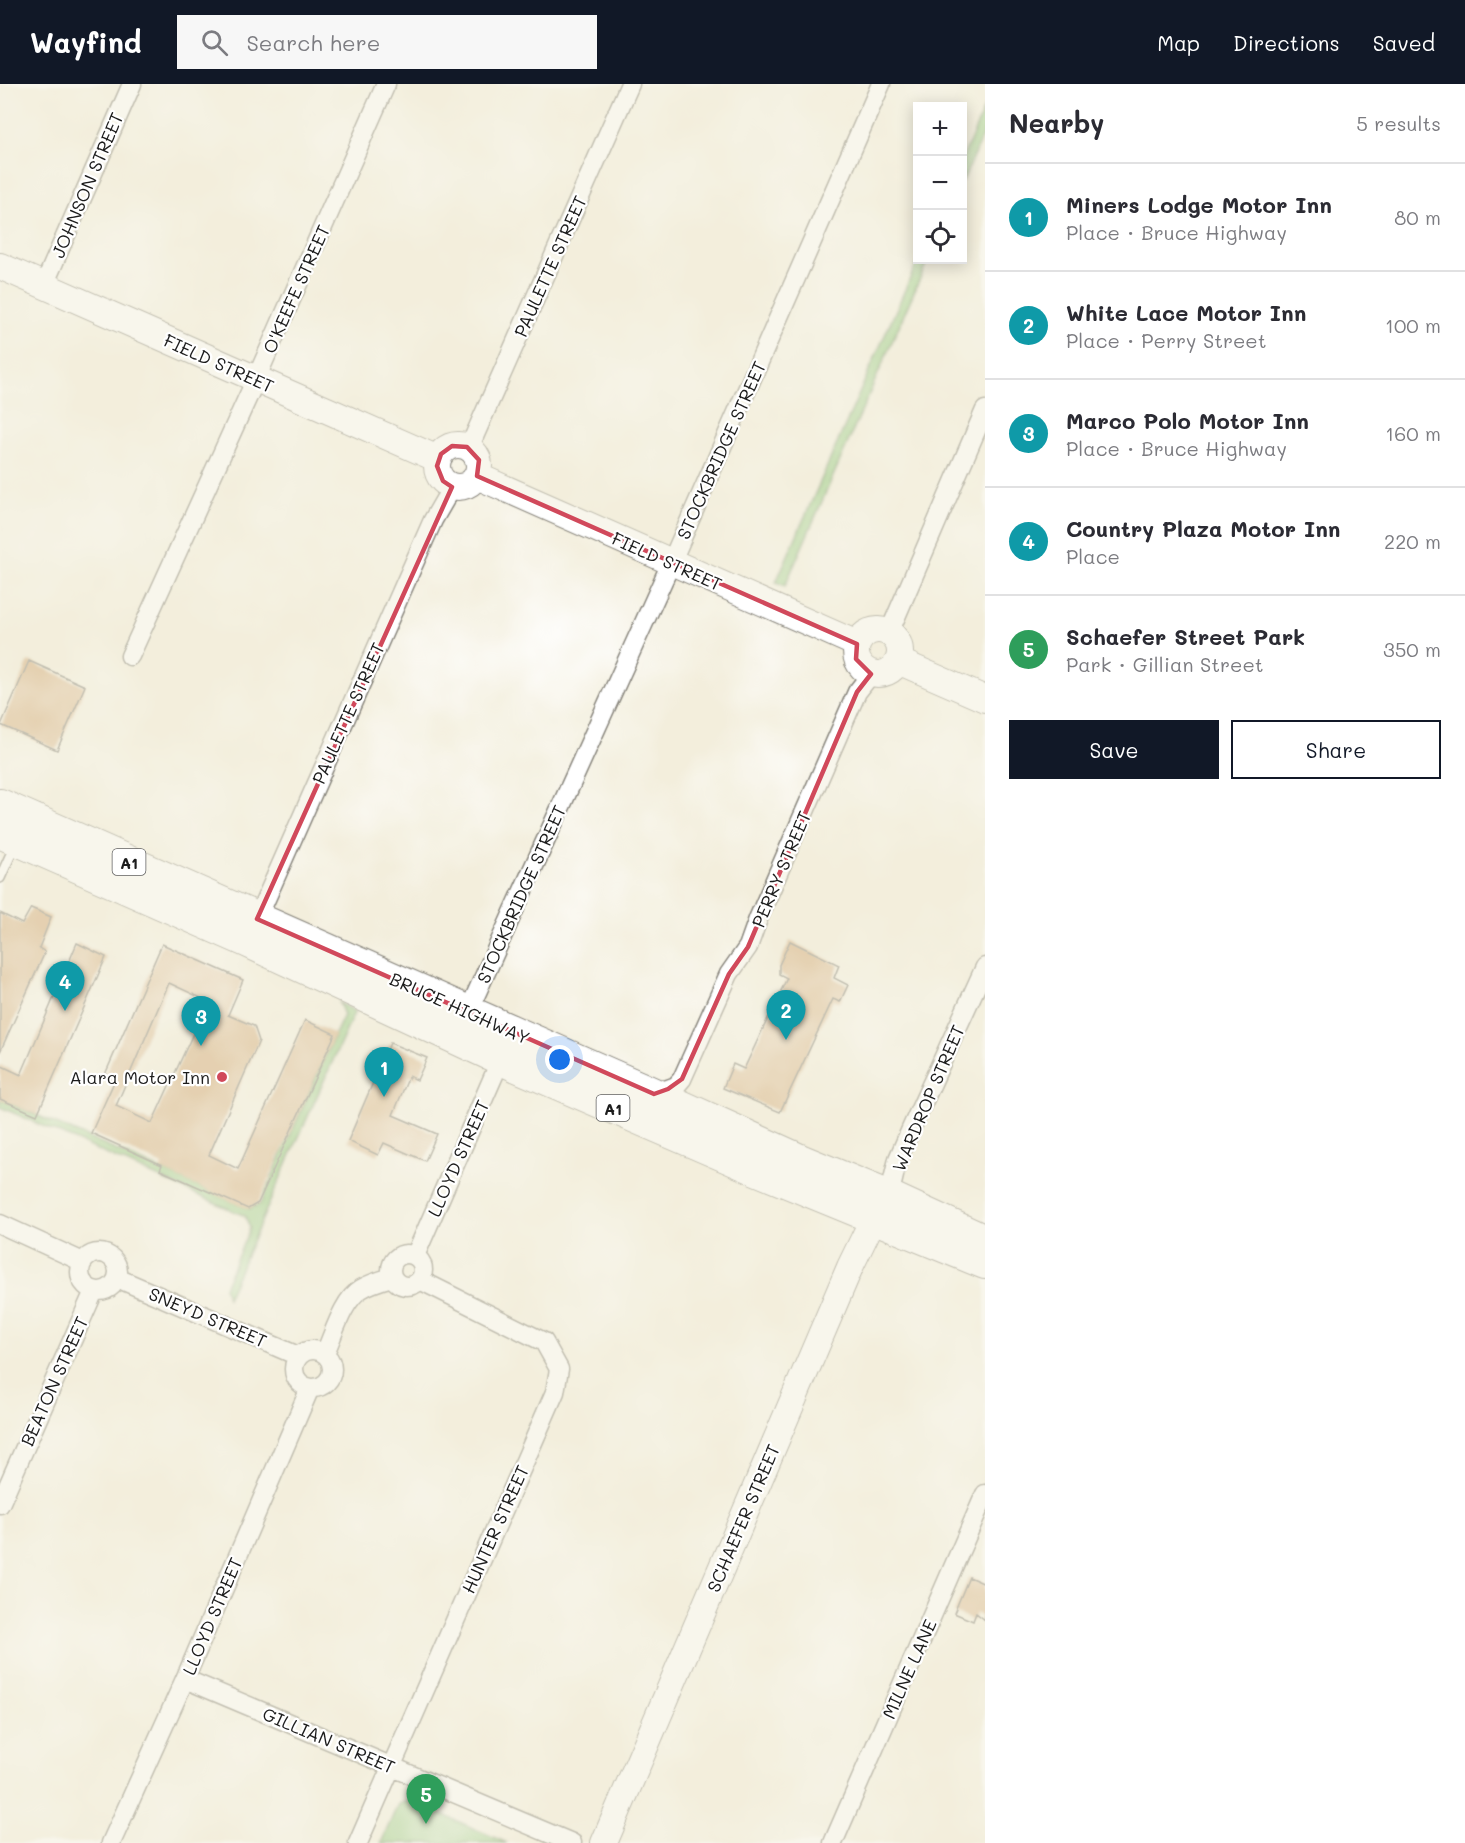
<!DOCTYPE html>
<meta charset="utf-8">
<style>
body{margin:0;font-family:Mali,sans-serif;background:#f7f7f7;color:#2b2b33}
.controls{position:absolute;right:18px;top:18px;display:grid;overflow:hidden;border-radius:0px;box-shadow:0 3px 15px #0003}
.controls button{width:54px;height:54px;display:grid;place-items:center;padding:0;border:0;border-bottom:2px solid #e1e1e2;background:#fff;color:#2b2b33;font:30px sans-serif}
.you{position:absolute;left:560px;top:976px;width:21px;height:21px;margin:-15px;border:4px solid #fff;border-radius:50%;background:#1a73e8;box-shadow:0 0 0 9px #1a73e833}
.badge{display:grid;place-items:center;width:39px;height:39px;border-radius:50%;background:#111827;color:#fff;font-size:20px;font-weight:700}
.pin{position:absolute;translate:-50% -50px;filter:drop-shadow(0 2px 3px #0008)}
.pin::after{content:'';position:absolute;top:32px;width:21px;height:18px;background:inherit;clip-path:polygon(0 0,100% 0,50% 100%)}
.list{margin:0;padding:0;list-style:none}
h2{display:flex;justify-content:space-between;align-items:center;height:78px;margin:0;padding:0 24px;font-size:26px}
h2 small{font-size:20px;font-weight:400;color:#7c7c81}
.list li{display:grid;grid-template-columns:39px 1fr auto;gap:18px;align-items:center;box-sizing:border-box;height:108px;padding:0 24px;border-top:2px solid #e1e1e2}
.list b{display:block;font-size:22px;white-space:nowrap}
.list p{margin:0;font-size:20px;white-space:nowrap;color:#7c7c81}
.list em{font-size:20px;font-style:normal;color:#7c7c81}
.actions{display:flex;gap:12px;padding:18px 24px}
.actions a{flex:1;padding:14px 0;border:2px solid #111827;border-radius:0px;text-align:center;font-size:21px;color:#111827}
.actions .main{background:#111827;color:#fff}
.icon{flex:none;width:33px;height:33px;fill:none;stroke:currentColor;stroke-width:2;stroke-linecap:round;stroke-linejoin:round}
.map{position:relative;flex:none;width:985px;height:1759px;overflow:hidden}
header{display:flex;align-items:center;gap:36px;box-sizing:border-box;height:84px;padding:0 30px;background:#111827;color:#fff}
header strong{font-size:28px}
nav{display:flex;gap:33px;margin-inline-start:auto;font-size:21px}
.search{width:420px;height:54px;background:#f7f7f7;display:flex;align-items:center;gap:15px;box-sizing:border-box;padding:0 21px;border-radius:0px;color:#7c7c81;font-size:22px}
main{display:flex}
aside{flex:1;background:#fff}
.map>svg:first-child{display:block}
.green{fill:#8fc77b;stroke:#56724c;stroke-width:1.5}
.building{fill:#d4ac7b;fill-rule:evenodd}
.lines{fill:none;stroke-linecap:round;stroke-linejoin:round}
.lane-casing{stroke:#88857c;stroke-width:12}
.street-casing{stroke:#88857c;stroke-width:21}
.secondary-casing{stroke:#88857c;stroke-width:28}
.highway-casing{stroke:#88857c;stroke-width:34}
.lane{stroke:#fff;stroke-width:9}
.street{stroke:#fff;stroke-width:18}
.secondary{stroke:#fff;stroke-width:26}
.highway{stroke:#fff;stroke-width:32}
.marked{fill:none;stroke:#d1495b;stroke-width:4.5;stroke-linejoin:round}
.poi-dot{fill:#d1495b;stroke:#fff;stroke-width:2}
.labels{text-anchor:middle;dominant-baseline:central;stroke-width:4.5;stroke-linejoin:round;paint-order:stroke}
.shield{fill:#fff;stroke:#606060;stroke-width:1.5}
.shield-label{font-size:16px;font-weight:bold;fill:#1c1c1c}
.street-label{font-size:18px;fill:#1c1c1c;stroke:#fff}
.poi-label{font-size:18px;fill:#1c1c1c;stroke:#fff;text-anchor:end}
</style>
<header>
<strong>Wayfind</strong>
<div class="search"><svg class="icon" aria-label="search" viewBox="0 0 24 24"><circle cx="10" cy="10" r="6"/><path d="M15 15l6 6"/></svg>Search here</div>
<nav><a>Map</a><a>Directions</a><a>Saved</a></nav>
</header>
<main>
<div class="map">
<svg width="985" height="1759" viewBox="0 0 985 1759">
<rect width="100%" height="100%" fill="#fff"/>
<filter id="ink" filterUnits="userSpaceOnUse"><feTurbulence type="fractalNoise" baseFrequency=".0167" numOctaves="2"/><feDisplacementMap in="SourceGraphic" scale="12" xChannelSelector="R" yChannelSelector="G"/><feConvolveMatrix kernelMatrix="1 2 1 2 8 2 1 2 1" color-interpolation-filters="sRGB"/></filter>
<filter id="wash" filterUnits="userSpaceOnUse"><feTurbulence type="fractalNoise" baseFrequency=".008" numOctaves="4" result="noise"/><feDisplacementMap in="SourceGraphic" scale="24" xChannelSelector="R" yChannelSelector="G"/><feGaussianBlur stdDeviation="1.35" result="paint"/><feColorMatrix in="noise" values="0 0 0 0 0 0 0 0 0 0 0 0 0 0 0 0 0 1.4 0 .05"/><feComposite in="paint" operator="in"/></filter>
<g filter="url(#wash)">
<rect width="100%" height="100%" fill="#f3eedc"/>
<path class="green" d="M 985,22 L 985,45 L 963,97 L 963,73 Z
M 918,176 L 928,176 L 785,502 L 776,498 Z
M 339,919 L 355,927 L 227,1214 L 224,1203 L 250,1144 L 245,1132 L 0,1023 L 0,1015 L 249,1125 L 260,1120 L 335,950 L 344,931 Z
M 409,1716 L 507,1759 L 381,1759 L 398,1720 Z"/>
<g id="blocks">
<path class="building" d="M 29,577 L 85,602 L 57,666 L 1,641 Z
M 31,824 L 51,833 L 39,864 L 45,868 L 0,968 L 0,829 L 22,840 Z
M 790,857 L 839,881 L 834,894 L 848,901 L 840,918 L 833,915 L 780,1028 L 723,1004 L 733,980 L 744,985 L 787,894 L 779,890 L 779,881 Z
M 77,859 L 106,873 L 37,1031 L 0,1015 L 0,981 L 21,991 Z
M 162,860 L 243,896 L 228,931 L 254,942 L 259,957 L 209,1071 L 238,1085 L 305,936 L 335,950 L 258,1119 L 248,1125 L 160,1086 L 162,1081 L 91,1049 L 114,998 L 104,993 ZM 169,899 L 208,917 L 152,1039 L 116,1022 Z
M 390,959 L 427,974 L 417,996 L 409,992 L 393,1031 L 437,1050 L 425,1077 L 384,1059 L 378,1071 L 348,1057 Z
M 969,1493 L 985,1500 L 985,1536 L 976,1529 L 973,1537 L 954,1529 Z"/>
</g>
</g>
<g filter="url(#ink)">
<use href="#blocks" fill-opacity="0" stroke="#88857c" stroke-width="1.5"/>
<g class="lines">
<defs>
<path id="lane" d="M 0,794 L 15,761"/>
<path id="street" d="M 44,201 L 132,0
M 469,364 L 630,0
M 889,549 L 985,326
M 130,572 L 256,295 L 386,0
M 254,842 L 433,436 L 452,403
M 468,928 L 671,479 L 881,0
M 654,1010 L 676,1002 L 682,995 L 729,890 L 748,863 L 758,835 L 857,608 L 871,590
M 885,1111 L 892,1100 L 898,1075 L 911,1045 L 985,883
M 0,1140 L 83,1178
M80 1188a19 19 0 1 1 38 0a19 19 0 1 1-38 0Z
M391 1186a16 16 0 1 1 32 0a16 16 0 1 1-32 0Z
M 415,1172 L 501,975
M 117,1194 L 298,1272
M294 1285a19 19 0 1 1 38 0a19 19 0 1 1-38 0Z
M 325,1269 C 334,1249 343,1216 361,1205 C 371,1199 382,1196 392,1193
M 0,1420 L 94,1207
M 185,1595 L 572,1759
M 111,1759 L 185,1595 L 310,1304
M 358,1759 L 555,1308 L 559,1285 L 544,1258 L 420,1196
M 833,1759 L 985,1410"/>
<path id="secondary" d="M 0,182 L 438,375
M437 382a21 21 0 1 1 42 0a21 21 0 1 1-42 0Z
M 477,392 L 857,560
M856 568a22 22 0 1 1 44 0a22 22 0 1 1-44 0Z
M 898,577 L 985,615
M 604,1759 L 850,1183 L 882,1117"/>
<path id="highway" d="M 0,721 L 654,1010 L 802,1077 L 885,1111 L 985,1157
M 0,748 L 247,857 L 501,975 L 756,1085 L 985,1179"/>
</defs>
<use href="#lane" class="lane-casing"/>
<use href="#street" class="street-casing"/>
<use href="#secondary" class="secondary-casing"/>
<use href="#highway" class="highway-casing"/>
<use href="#lane" class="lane"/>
<use href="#street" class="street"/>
<use href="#secondary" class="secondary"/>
<use href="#highway" class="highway"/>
</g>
</g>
<path d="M0 0H985V1759H0ZM 452,362 L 467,363 L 479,376 L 477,392 L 857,560 L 856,575 L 871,590 L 857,608 L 748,863 L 729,890 L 682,995 L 668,1005 L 654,1010 L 257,835 L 452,403 L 443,397 L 437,382 L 441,370 Z" fill="#f3eedc" fill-opacity=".55" fill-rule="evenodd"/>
<path class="marked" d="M 452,362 L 467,363 L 479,376 L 477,392 L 857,560 L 856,575 L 871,590 L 857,608 L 748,863 L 729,890 L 682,995 L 668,1005 L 654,1010 L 257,835 L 452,403 L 443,397 L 437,382 L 441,370 Z"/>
<circle class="poi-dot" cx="222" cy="993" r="6"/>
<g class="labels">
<g class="shield">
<rect x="112.5" y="765" width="33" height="26" rx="4.5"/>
<rect x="596.5" y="1011" width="33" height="26" rx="4.5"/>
</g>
<g class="shield-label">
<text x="129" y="778">A1</text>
<text x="613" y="1024">A1</text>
</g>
<g class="street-label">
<text transform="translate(87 101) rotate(-67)">JOHNSON STREET</text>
<text transform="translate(550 182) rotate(-66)">PAULETTE STREET</text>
<text transform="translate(296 205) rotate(-66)">O'KEEFE STREET</text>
<text transform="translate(219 279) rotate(24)">FIELD STREET</text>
<text transform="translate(721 366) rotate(-66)">STOCKBRIDGE STREET</text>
<text transform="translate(667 477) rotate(24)">FIELD STREET</text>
<text transform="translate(348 629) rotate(-66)">PAULETTE STREET</text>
<text transform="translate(781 785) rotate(-67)">PERRY STREET</text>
<text transform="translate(521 810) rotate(-66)">STOCKBRIDGE STREET</text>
<text transform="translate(460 924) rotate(24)">BRUCE HIGHWAY</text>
<text transform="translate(928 1014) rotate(-67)">WARDROP STREET</text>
<text transform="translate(458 1074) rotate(-66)">LLOYD STREET</text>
<text transform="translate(208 1233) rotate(23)">SNEYD STREET</text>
<text transform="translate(54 1297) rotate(-66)">BEATON STREET</text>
<text transform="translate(743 1434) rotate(-67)">SCHAEFER STREET</text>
<text transform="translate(495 1445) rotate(-66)">HUNTER STREET</text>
<text transform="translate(212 1532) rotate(-67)">LLOYD STREET</text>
<text transform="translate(909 1585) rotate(-66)">MILNE LANE</text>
<text transform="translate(329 1656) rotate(23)">GILLIAN STREET</text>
</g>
<g class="poi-label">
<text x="210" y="993">Alara Motor Inn</text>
</g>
</g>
</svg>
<div class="controls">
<button>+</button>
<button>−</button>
<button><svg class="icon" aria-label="locate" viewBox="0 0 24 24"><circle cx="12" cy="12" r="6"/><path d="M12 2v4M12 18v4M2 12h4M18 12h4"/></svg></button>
</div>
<div class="you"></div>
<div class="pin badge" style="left:384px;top:1013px;background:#0f9aa8">1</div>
<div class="pin badge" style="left:786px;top:956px;background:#0f9aa8">2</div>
<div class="pin badge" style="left:201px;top:962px;background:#0f9aa8">3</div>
<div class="pin badge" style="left:65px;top:927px;background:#0f9aa8">4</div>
<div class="pin badge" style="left:426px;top:1740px;background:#2e9e5b">5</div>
</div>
<aside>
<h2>Nearby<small>5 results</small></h2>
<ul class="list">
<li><span class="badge" style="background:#0f9aa8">1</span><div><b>Miners Lodge Motor Inn</b><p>Place · Bruce Highway</p></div><em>80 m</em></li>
<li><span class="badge" style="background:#0f9aa8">2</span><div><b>White Lace Motor Inn</b><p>Place · Perry Street</p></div><em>100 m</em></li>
<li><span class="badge" style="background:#0f9aa8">3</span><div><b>Marco Polo Motor Inn</b><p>Place · Bruce Highway</p></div><em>160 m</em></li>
<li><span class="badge" style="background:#0f9aa8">4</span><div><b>Country Plaza Motor Inn</b><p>Place</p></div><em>220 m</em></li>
<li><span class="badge" style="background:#2e9e5b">5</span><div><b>Schaefer Street Park</b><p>Park · Gillian Street</p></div><em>350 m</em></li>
</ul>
<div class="actions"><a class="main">Save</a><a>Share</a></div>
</aside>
</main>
